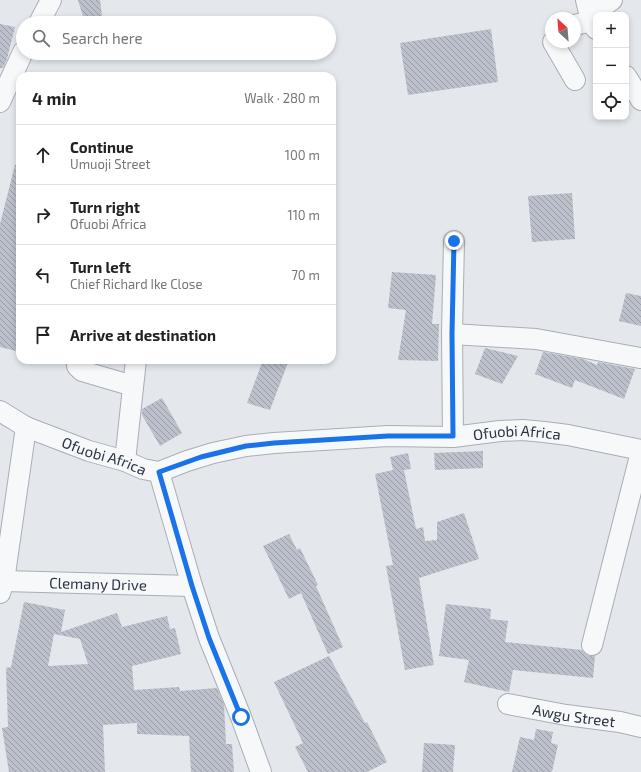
<!DOCTYPE html>
<meta charset="utf-8">
<style>
body{margin:0;font-family:"Exo 2",sans-serif;background:#f6f6f6;color:#222}
.controls{position:absolute;right:12px;top:12px;display:grid;overflow:hidden;border-radius:8px;box-shadow:0 2px 6px #0003}
.controls button{width:36px;height:36px;display:grid;place-items:center;padding:0;border:0;border-bottom:1px solid #e0e0e0;background:#fff;color:#222;font:20px sans-serif}
.compass{position:absolute;left:545px;top:12px;width:36px;height:36px;border-radius:50%;background:#fff;box-shadow:0 2px 6px #0003;rotate:334deg}
.stop{position:absolute;width:12px;height:12px;margin:-9px;border:3px solid #1a73e8;border-radius:50%;background:#fff}
.stop.end{background:#1a73e8;border-color:#fff;box-shadow:0 1px 4px #0008}
.list{margin:0;padding:0;list-style:none}
h2{display:flex;justify-content:space-between;align-items:center;height:52px;margin:0;padding:0 16px;font-size:17px}
h2 small{font-size:13px;font-weight:400;color:#767676}
.list li{display:grid;grid-template-columns:26px 1fr auto;gap:12px;align-items:center;box-sizing:border-box;height:60px;padding:0 16px;border-top:1px solid #e0e0e0}
.list b{display:block;font-size:15px;white-space:nowrap}
.list p{margin:0;font-size:13px;white-space:nowrap;color:#767676}
.list em{font-size:13px;font-style:normal;color:#767676}
.icon{flex:none;width:22px;height:22px;fill:none;stroke:currentColor;stroke-width:2;stroke-linecap:round;stroke-linejoin:round}
.map{position:relative;flex:none;width:641px;height:772px;overflow:hidden}
.search{position:absolute;background:#fff;box-shadow:0 2px 6px #0003;left:16px;top:16px;width:320px;height:44px;display:flex;align-items:center;gap:10px;box-sizing:border-box;padding:0 14px;border-radius:22px;color:#767676;font-size:15px}
.panel{position:absolute;background:#fff;box-shadow:0 2px 6px #0003;left:16px;top:72px;width:320px;height:292px;border-radius:12px}
.map>svg:first-child{display:block}
.building{fill:url(#building-back-hatch);fill-rule:evenodd}
.lines{fill:none;stroke-linecap:round;stroke-linejoin:round}
.minor-casing{stroke:#a9aeb7;stroke-width:22}
.minor{stroke:#f7f8fa;stroke-width:20}
.route{stroke:#1a73e8;stroke-width:5}
.labels{text-anchor:middle;dominant-baseline:central;stroke-width:4;stroke-linejoin:round;paint-order:stroke}
.street-label{font-size:15px;fill:#2b3445;stroke:#f4f6f9}
</style>
<div class="map">
<svg width="641" height="772" viewBox="0 0 641 772">
<defs>
<pattern id="building-back-hatch" width="6" height="6" patternUnits="userSpaceOnUse"><rect width="6" height="6" fill="#bbc0ca"/><path d="M-1 5l2 2M0 0l6 6M5-1l2 2" fill="none" stroke="#989da6"/></pattern>
</defs>
<rect width="100%" height="100%" fill="#e4e7ec"/>
<path class="building" d="M 78,0 L 100,0 L 103,23 L 85,23 Z
M 0,24 L 15,27 L 7,59 L 3,68 L 0,68 Z
M 491,29 L 498,82 L 408,95 L 400,43 Z
M 15,165 L 20,165 L 20,352 L 0,347 L 0,224 Z
M 572,193 L 575,239 L 532,242 L 528,196 Z
M 392,272 L 436,275 L 432,324 L 439,324 L 438,361 L 398,360 L 406,310 L 388,308 Z
M 626,293 L 641,296 L 641,326 L 619,321 Z
M 485,348 L 518,356 L 502,384 L 475,374 Z
M 543,352 L 583,359 L 597,365 L 598,362 L 635,369 L 624,399 L 575,380 L 572,388 L 535,374 Z
M 263,360 L 289,360 L 270,410 L 247,403 Z
M 162,398 L 182,433 L 160,446 L 142,415 L 142,409 Z
M 483,451 L 483,468 L 435,470 L 434,453 Z
M 408,453 L 411,469 L 404,470 L 416,529 L 423,527 L 425,541 L 437,540 L 437,522 L 464,513 L 479,559 L 419,578 L 434,665 L 405,670 L 386,566 L 393,565 L 375,474 L 393,470 L 390,457 Z
M 289,534 L 297,550 L 300,548 L 318,585 L 316,586 L 343,647 L 328,654 L 301,593 L 289,599 L 263,546 Z
M 24,602 L 65,610 L 61,632 L 117,613 L 122,627 L 167,616 L 170,629 L 175,628 L 181,654 L 132,666 L 134,690 L 179,687 L 180,691 L 217,688 L 224,705 L 226,744 L 232,744 L 234,772 L 191,772 L 189,736 L 137,734 L 137,723 L 103,725 L 105,772 L 9,772 L 2,728 L 8,727 L 6,668 L 11,667 ZM 54,634 L 80,639 L 88,664 L 48,666 Z
M 446,604 L 491,609 L 490,619 L 508,621 L 505,642 L 582,650 L 584,653 L 589,656 L 595,656 L 593,678 L 513,670 L 509,692 L 464,682 L 469,660 L 439,656 Z
M 329,656 L 365,723 L 367,722 L 387,762 L 367,772 L 308,772 L 295,747 L 303,743 L 274,682 Z
M 536,729 L 553,732 L 551,743 L 558,745 L 552,772 L 512,772 L 520,737 L 534,740 Z
M 424,743 L 455,745 L 453,772 L 422,772 Z"/>
<g class="lines">
<defs>
<g id="minor">
<path d="M 586,0 L 591,21 L 596,29"/>
<path d="M 39,23 L 51,0"/>
<path d="M 575,25 L 591,21 L 599,9 L 612,0"/>
<path d="M 553,42 L 575,80"/>
<path d="M 626,76 L 641,100"/>
<path d="M 0,102 L 23,52"/>
<path d="M 452,334 L 536,339 L 640,358"/>
<path d="M 77,360 L 77,366 L 82,371 L 133,386"/>
<path id="s1" d="M 0,411 L 26,427 L 89,451 L 125,461 L 143,469 L 159,472 L 187,461 L 213,453 L 246,446 L 274,443 L 388,436 L 453,437 L 500,431 L 523,430 L 544,432 L 568,435 L 641,450"/>
<path d="M 453,437 L 452,334 L 454,241"/>
<path d="M 125,461 L 136,360"/>
<path d="M 159,472 L 192,586 L 209,638 L 241,717 L 261,772"/>
<path id="s2" d="M 4,581 L 192,586"/>
<path d="M 0,593 L 4,581 L 26,427"/>
<path d="M 592,645 L 641,452"/>
<path id="s3" d="M 508,704 L 566,715 L 620,722 L 641,727"/>
</g>
</defs>
<use href="#minor" class="minor-casing"/>
<use href="#minor" class="minor"/>
</g>
<g class="lines">
<path class="route" d="M 241,717 L 209,638 L 192,586 L 159,472 L 201,457 L 246,446 L 274,443 L 388,436 L 453,436 L 452,334 L 454,241"/>
</g>
<g class="labels">
<g class="street-label">
<text stroke="none"><textPath href="#s1" startOffset="534">Ofuobi Africa</textPath></text>
<text stroke="none"><textPath href="#s1" startOffset="114">Ofuobi Africa</textPath></text>
<text stroke="none"><textPath href="#s2" startOffset="94">Clemany Drive</textPath></text>
<text stroke="none"><textPath href="#s3" startOffset="67">Awgu Street</textPath></text>
</g>
</g>
</svg>
<div class="controls">
<button>+</button>
<button>−</button>
<button><svg class="icon" aria-label="locate" viewBox="0 0 24 24"><circle cx="12" cy="12" r="6"/><path d="M12 2v4M12 18v4M2 12h4M18 12h4"/></svg></button>
</div>
<svg class="compass" viewBox="-18 -18 36 36"><path d="M0-13l5 13h-10z" fill="#e53935"/><path d="M0 13l5-13h-10z" fill="#767676"/></svg>
<div class="stop" style="left:241px;top:717px"></div>
<div class="stop end" style="left:454px;top:241px"></div>
<div class="search"><svg class="icon" aria-label="search" viewBox="0 0 24 24"><circle cx="10" cy="10" r="6"/><path d="M15 15l6 6"/></svg>Search here</div>
<section class="panel">
<h2>4 min<small>Walk · 280 m</small></h2>
<ul class="list">
<li><svg class="icon" aria-label="ahead" viewBox="0 0 24 24"><path d="M12 20V5M6 11l6-6 6 6"/></svg><div><b>Continue</b><p>Umuoji Street</p></div><em>100 m</em></li>
<li><svg class="icon" aria-label="right" viewBox="0 0 24 24"><path d="M7 20v-9h11M14 6l5 5-5 5"/></svg><div><b>Turn right</b><p>Ofuobi Africa</p></div><em>110 m</em></li>
<li><svg class="icon" aria-label="left" viewBox="0 0 24 24"><path d="M17 20v-9H6M10 6l-5 5 5 5"/></svg><div><b>Turn left</b><p>Chief Richard Ike Close</p></div><em>70 m</em></li>
<li><svg class="icon" aria-label="arrive" viewBox="0 0 24 24"><path d="M6 21V4h12l-3 4 3 4H6"/></svg><div><b>Arrive at destination</b></div></li>
</ul>
</section>
</div>
